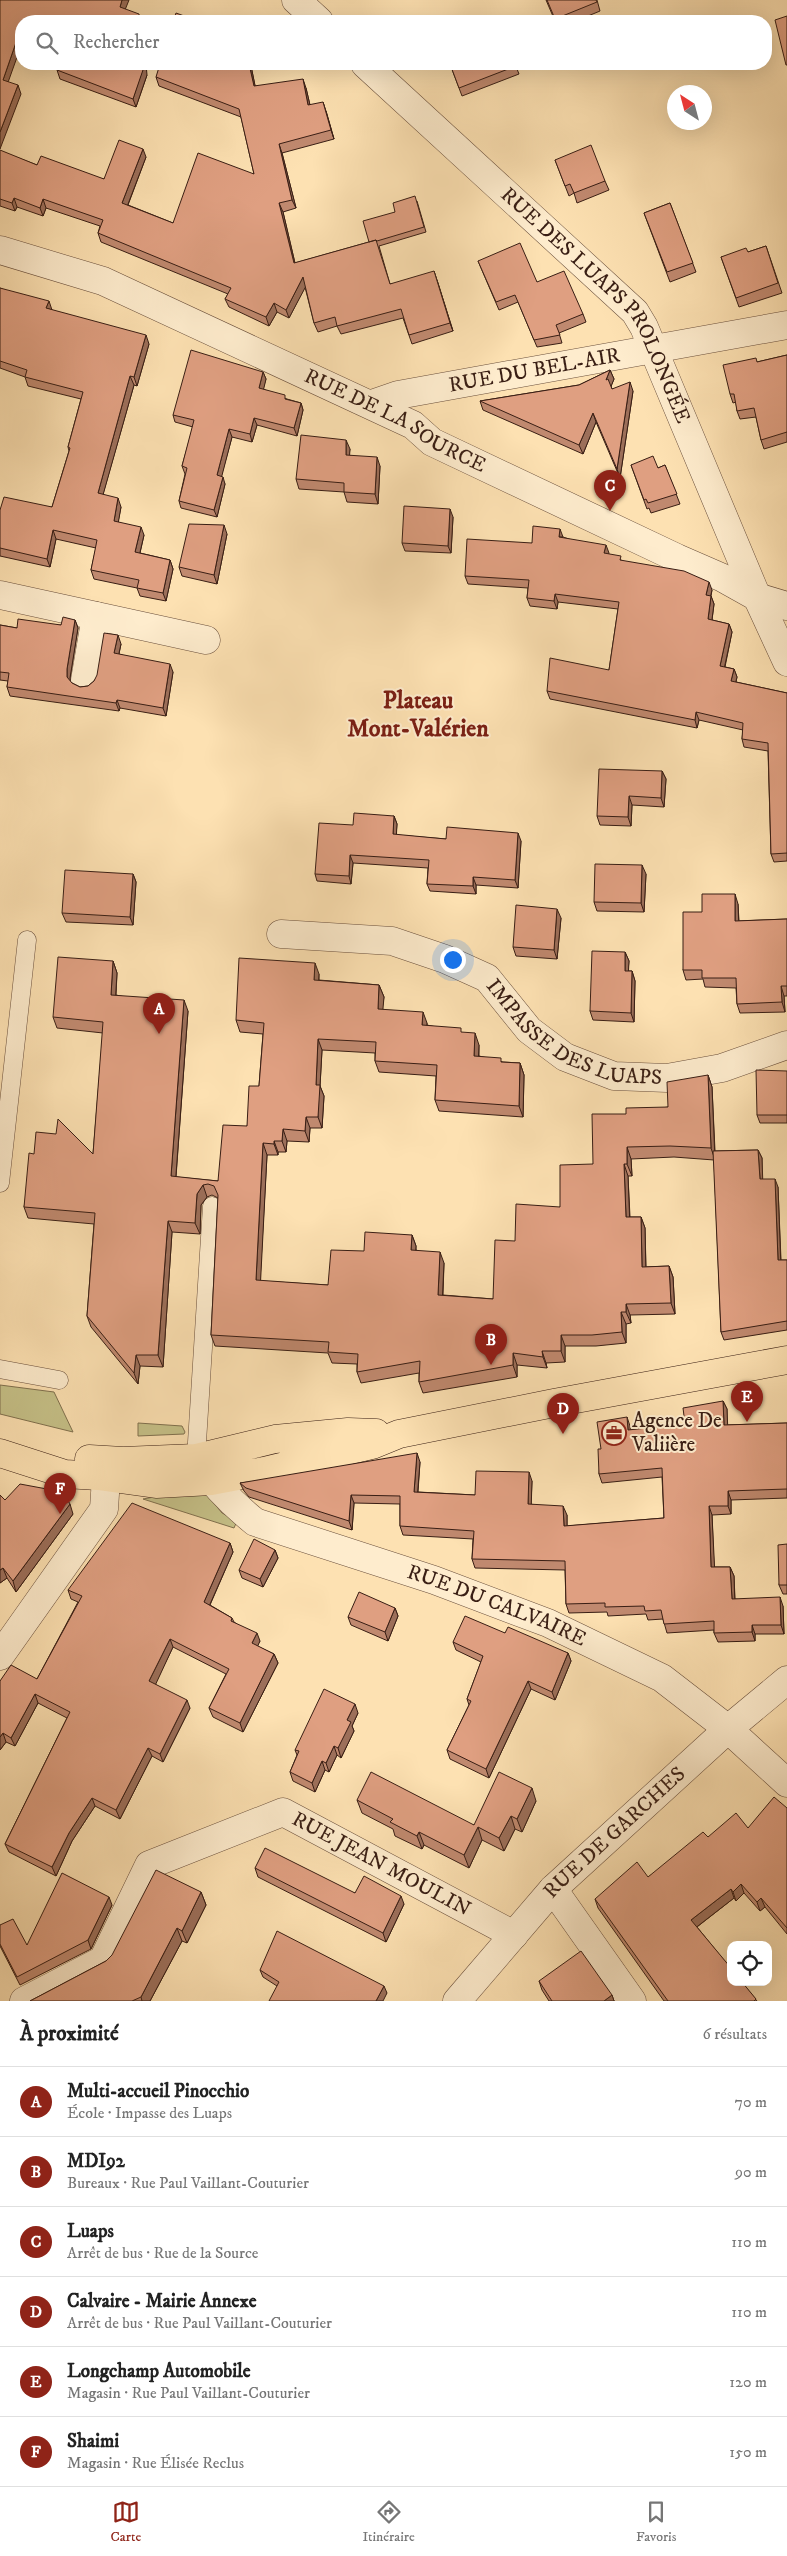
<!DOCTYPE html>
<html lang="fr">
<meta charset="utf-8">
<style>
body{margin:0;font-family:"IM FELL DW Pica",serif;background:#f2f2f2;color:#222}
.controls{position:absolute;right:15px;bottom:15px;display:grid;overflow:hidden;border-radius:10px;box-shadow:0 5px 20px #0002}
.controls button{width:45px;height:45px;display:grid;place-items:center;padding:0;border:0;border-bottom:1px solid #e0e0e0;background:#fff;color:#222;font:25px sans-serif}
.compass{position:absolute;left:667px;top:85px;width:45px;height:45px;border-radius:50%;background:#fff;box-shadow:0 5px 20px #0002;rotate:324deg}
.you{position:absolute;left:452px;top:959px;width:18px;height:18px;margin:-12px;border:4px solid #fff;border-radius:50%;background:#1a73e8;box-shadow:0 0 0 8px #1a73e833}
.badge{display:grid;place-items:center;width:32px;height:32px;border-radius:50%;background:#8f2418;color:#fff;font-size:16px;font-weight:700}
.pin{position:absolute;translate:-50% -41px;filter:drop-shadow(0 1px 2px #0008)}
.pin::after{content:'';position:absolute;top:26px;width:18px;height:15px;background:inherit;clip-path:polygon(0 0,100% 0,50% 100%)}
.list{margin:0;padding:0;list-style:none}
h2{display:flex;justify-content:space-between;align-items:center;height:65px;margin:0;padding:0 20px;font-size:21px}
h2 small{font-size:16px;font-weight:400;color:#767676}
.list li{display:grid;grid-template-columns:32px 1fr auto;gap:15px;align-items:center;box-sizing:border-box;height:70px;padding:0 20px;border-top:1px solid #e0e0e0}
.list b{display:block;font-size:19px;white-space:nowrap}
.list p{margin:0;font-size:16px;white-space:nowrap;color:#767676}
.list em{font-size:16px;font-style:normal;color:#767676}
.icon{flex:none;width:28px;height:28px;fill:none;stroke:currentColor;stroke-width:2;stroke-linecap:round;stroke-linejoin:round}
.map{position:relative;flex:none;width:787px;height:2001px;overflow:hidden}
.search{position:absolute;background:#fff;box-shadow:0 5px 20px #0002;left:15px;right:15px;top:15px;height:55px;display:flex;align-items:center;gap:12px;box-sizing:border-box;padding:0 18px;border-radius:20px;color:#767676;font-size:19px}
.sheet{height:485px;background:#fff}
nav{display:flex;justify-content:space-around;align-items:center;box-sizing:border-box;height:70px;border-top:1px solid #e0e0e0;background:#fff;font-size:14px;color:#767676}
nav a{display:grid;justify-items:center;gap:2px}
nav .on{color:#8f2418}
.map>svg:first-child{display:block}
.green{fill:#c6c188;stroke:#80704e}
.lines{fill:none;stroke-linecap:round;stroke-linejoin:round}
.lane-casing{stroke:#6a4f3c;stroke-width:19}
.street-casing{stroke:#6a4f3c;stroke-width:29}
.primary-casing{stroke:#391e14;stroke-width:29}
.lane{stroke:#feeccd;stroke-width:18}
.street{stroke:#feeccd;stroke-width:28}
.primary{stroke:#fde1b2;stroke-width:28}
.wall{fill:#c0896f;stroke:#391e14}
.shaded-wall{fill:#9c6f5a;stroke:#391e14}
.building{fill:#df9f81;stroke:#391e14}
.labels{text-anchor:middle;dominant-baseline:central;stroke-width:4;stroke-linejoin:round;paint-order:stroke}
.street-label{font-size:21px;fill:#391e14;stroke:#feeccd}
.poi-label{font-size:21px;fill:#391e14;stroke:#feeccd;text-anchor:start}
.quarter-label{font-size:24px;font-weight:bold;fill:#7a1f14;stroke:#feeccd}
</style>
<div class="map">
<svg width="787" height="2001" viewBox="0 0 787 2001">
<rect width="100%" height="100%" fill="#fde1b2"/>
<filter id="stains"><feTurbulence type="fractalNoise" baseFrequency=".004" numOctaves="4"/><feColorMatrix values="0 0 0 0 .2 0 0 0 0 .09 0 0 0 0 .02 0 0 0 .5 -.17"/></filter>
<radialGradient id="worn" r=".72"><stop offset=".6" stop-color="#630" stop-opacity="0"/><stop offset="1" stop-color="#630" stop-opacity=".3"/></radialGradient>
<path class="green" d="M 0,1385 L 54,1392 L 73,1432 L 0,1414 Z
M 138,1423 L 182,1426 L 185,1432 L 184,1434 L 138,1436 Z
M 192,1490 L 208,1496 L 222,1513 L 237,1521 L 234,1528 L 143,1499 Z"/>
<g class="lines">
<defs>
<path id="lane" d="M 0,1183 L 27,940
M 0,1369 L 59,1380
M 196,1458 L 212,1206"/>
<g id="street">
<path d="M 296,0 L 319,21"/>
<path id="s1" d="M 365,64 L 635,312 L 644,327 L 757,597 L 787,662"/>
<path id="s2" d="M 0,250 L 103,281 L 413,425 L 432,442 L 677,558 L 723,578 L 757,597 L 787,606"/>
<path id="s3" d="M 372,404 L 398,395 L 787,325"/>
<path d="M 0,595 L 206,640"/>
<path d="M 85,680 L 96,616"/>
<path id="s4" d="M 281,934 L 392,941 L 445,959 L 487,978 L 529,1030 L 565,1057 L 614,1076 L 667,1078 L 722,1068 L 787,1045"/>
<path id="s5" d="M 200,1464 C 215,1487 234,1505 255,1522 L 434,1580 L 548,1623 L 662,1678 L 728,1729 L 787,1783"/>
<path d="M 0,1656 L 104,1509 L 106,1478 L 95,1460"/>
<path d="M 553,1889 L 632,2001"/>
<path id="s6" d="M 24,2001 L 103,1960 L 149,1865 L 283,1812 L 514,1935"/>
<path id="s7" d="M 457,2001 L 553,1889 L 728,1729 L 787,1680"/>
</g>
<path id="primary" d="M 0,1453 L 65,1474 L 98,1476 L 156,1484 L 211,1481 L 264,1471 L 372,1445 L 399,1434 L 554,1403 L 787,1360
M 89,1459 L 123,1461 L 196,1458 L 275,1439 L 348,1432 L 376,1433"/>
</defs>
<use href="#lane" class="lane-casing"/>
<use href="#street" class="street-casing"/>
<use href="#primary" class="primary-casing"/>
<use href="#lane" class="lane"/>
<use href="#street" class="street"/>
<use href="#primary" class="primary"/>
</g>
<path class="wall" d="M 546,0 L 597,0 L 600,11 L 576,21 L 555,21 Z
M 450,64 L 515,64 L 519,74 L 462,96 Z
M 251,66 L 255,86 L 306,88 L 310,105 L 326,111 L 334,139 L 282,153 L 296,208 L 283,212 L 295,263 L 369,242 L 395,212 L 417,201 L 426,232 L 379,246 L 390,284 L 437,280 L 453,331 L 412,344 L 403,318 L 341,334 L 337,326 L 318,332 L 314,323 L 305,287 L 289,318 L 277,312 L 269,326 L 229,307 L 225,299 L 228,294 L 101,242 L 98,233 L 100,226 L 46,208 L 43,216 L 17,207 L 15,211 L 0,206 L 0,151 L 37,165 L 104,179 L 146,157 L 128,205 L 173,223 L 254,174 L 241,117 L 159,86 L 156,77 Z
M 57,70 L 147,75 L 136,107 L 60,79 Z
M 555,160 L 605,181 L 609,190 L 577,203 L 574,193 L 569,196 Z
M 670,203 L 696,272 L 670,282 L 644,213 Z
M 766,246 L 782,293 L 739,307 L 721,257 L 748,252 Z
M 478,261 L 537,282 L 583,314 L 586,322 L 559,333 L 562,343 L 537,347 L 518,302 L 499,310 Z
M 0,288 L 52,310 L 149,344 L 137,386 L 134,385 L 103,494 L 121,507 L 118,522 L 144,535 L 140,553 L 170,560 L 173,569 L 166,601 L 140,596 L 137,588 L 94,579 L 91,570 L 96,548 L 56,539 L 50,567 L 0,556 L 0,510 L 52,507 L 69,451 L 68,447 L 81,399 L 28,386 L 25,377 L 0,368 Z
M 787,355 L 787,442 L 764,449 L 761,440 L 756,417 L 740,419 L 737,411 L 736,402 L 733,403 L 730,394 L 757,362 Z
M 610,370 L 614,379 L 611,386 L 612,389 L 633,391 L 620,478 L 596,422 L 583,454 L 483,410 L 480,401 L 579,385 Z
M 263,372 L 266,379 L 263,389 L 287,399 L 301,403 L 303,410 L 297,436 L 257,425 L 252,442 L 232,437 L 221,477 L 225,484 L 217,517 L 181,508 L 179,501 L 185,474 L 182,466 L 193,427 L 175,422 L 173,415 Z
M 350,449 L 349,455 L 380,466 L 378,504 L 347,502 L 344,492 L 299,489 L 296,479 Z
M 631,465 L 658,468 L 665,465 L 680,504 L 651,513 L 649,508 L 647,509 Z
M 453,517 L 451,553 L 405,551 L 402,543 Z
M 227,534 L 217,584 L 182,576 L 179,567 Z
M 563,537 L 609,553 L 608,554 L 623,561 L 712,590 L 711,596 L 714,604 L 712,620 L 729,624 L 732,632 L 725,667 L 734,669 L 737,677 L 736,682 L 787,693 L 787,861 L 774,862 L 771,854 L 768,751 L 744,747 L 742,739 L 743,730 L 699,720 L 697,728 L 550,699 L 547,691 L 609,670 L 618,609 L 558,602 L 557,609 L 530,606 L 527,598 L 528,588 L 468,584 L 465,576 L 532,543 Z
M 75,620 L 78,628 L 70,678 L 70,681 L 72,683 L 80,687 L 88,686 L 94,681 L 121,644 L 119,654 L 173,672 L 166,716 L 120,708 L 119,711 L 10,696 L 7,687 L 8,681 L 0,680 L 0,625 L 17,628 L 61,625 Z
M 662,771 L 666,779 L 664,807 L 632,805 L 631,826 L 600,825 L 597,816 Z
M 394,816 L 397,824 L 396,835 L 446,839 L 521,841 L 518,888 L 476,885 L 476,894 L 430,891 L 427,884 L 428,868 L 353,863 L 351,884 L 317,881 L 315,874 L 353,825 Z
M 133,874 L 136,882 L 133,925 L 66,922 L 62,913 Z
M 646,874 L 644,912 L 597,911 L 594,902 Z
M 738,904 L 739,921 L 787,919 L 787,996 L 784,996 L 785,1012 L 740,1013 L 737,1004 L 736,988 L 705,987 L 703,979 L 686,980 L 683,970 L 702,912 Z
M 561,918 L 557,959 L 516,956 L 513,947 Z
M 625,952 L 629,961 L 628,971 L 632,971 L 635,981 L 634,1022 L 593,1020 L 590,1011 Z
M 113,961 L 117,973 L 116,995 L 188,1011 L 176,1177 L 218,1181 L 247,1126 L 259,1086 L 263,1034 L 240,1032 L 236,1020 L 319,974 L 319,980 L 379,985 L 384,997 L 382,1009 L 427,1023 L 427,1025 L 463,1033 L 479,1045 L 479,1056 L 503,1062 L 520,1063 L 524,1075 L 523,1117 L 439,1111 L 435,1100 L 436,1076 L 379,1072 L 375,1061 L 375,1053 L 322,1050 L 320,1086 L 324,1096 L 322,1128 L 310,1128 L 309,1142 L 287,1141 L 286,1152 L 278,1152 L 278,1155 L 267,1155 L 260,1281 L 328,1285 L 364,1251 L 412,1235 L 416,1246 L 416,1250 L 444,1263 L 443,1295 L 493,1299 L 515,1241 L 560,1207 L 593,1164 L 626,1114 L 668,1107 L 708,1075 L 712,1087 L 715,1151 L 758,1150 L 762,1158 L 762,1179 L 778,1187 L 781,1260 L 787,1260 L 787,1330 L 724,1340 L 721,1332 L 714,1160 L 674,1157 L 631,1159 L 632,1176 L 628,1176 L 630,1217 L 641,1217 L 645,1228 L 646,1267 L 669,1266 L 673,1277 L 675,1314 L 630,1315 L 631,1323 L 626,1324 L 626,1343 L 596,1346 L 565,1346 L 565,1362 L 546,1363 L 547,1368 L 517,1365 L 517,1377 L 423,1393 L 419,1382 L 419,1373 L 361,1383 L 357,1372 L 357,1364 L 332,1363 L 328,1353 L 215,1346 L 211,1335 L 218,1198 L 212,1195 L 207,1197 L 201,1205 L 200,1234 L 172,1232 L 163,1367 L 140,1366 L 138,1384 L 91,1327 L 87,1316 L 94,1224 L 28,1218 L 24,1207 L 34,1154 L 93,1154 L 103,1033 L 57,1028 L 53,1017 Z
M 787,1071 L 787,1123 L 760,1123 L 757,1115 Z
M 723,1401 L 727,1409 L 727,1425 L 787,1423 L 787,1498 L 731,1500 L 731,1514 L 712,1515 L 714,1567 L 730,1567 L 734,1576 L 735,1599 L 783,1606 L 784,1634 L 755,1634 L 755,1641 L 718,1642 L 714,1633 L 714,1630 L 667,1633 L 663,1619 L 648,1620 L 646,1614 L 608,1616 L 607,1612 L 569,1613 L 566,1604 L 565,1570 L 475,1568 L 472,1559 L 473,1539 L 403,1535 L 400,1526 L 400,1504 L 354,1503 L 352,1530 L 249,1497 L 244,1491 L 240,1483 L 420,1462 L 418,1492 L 475,1495 L 532,1481 L 531,1504 L 567,1515 L 567,1526 L 664,1518 L 662,1477 L 602,1483 L 599,1474 L 601,1449 L 630,1426 L 631,1430 L 685,1424 Z
M 5,1500 L 73,1514 L 16,1592 L 7,1578 L 0,1583 Z
M 230,1543 L 233,1552 L 210,1605 L 232,1618 L 234,1622 L 260,1641 L 257,1646 L 274,1654 L 278,1663 L 243,1732 L 213,1717 L 209,1708 L 226,1674 L 173,1647 L 155,1684 L 190,1708 L 163,1762 L 152,1756 L 120,1819 L 95,1806 L 72,1841 L 56,1876 L 9,1852 L 5,1844 L 67,1718 L 38,1703 L 15,1746 L 6,1742 L 0,1750 L 0,1681 L 37,1679 L 78,1602 L 71,1599 L 68,1590 Z
M 787,1544 L 787,1594 L 783,1594 L 779,1585 Z
M 275,1550 L 278,1558 L 263,1587 L 242,1578 L 239,1570 Z
M 395,1608 L 398,1616 L 388,1641 L 351,1625 L 348,1617 Z
M 505,1633 L 568,1653 L 571,1661 L 555,1700 L 531,1689 L 489,1778 L 450,1759 L 447,1750 L 469,1705 L 467,1699 L 481,1662 L 456,1650 L 453,1642 Z
M 358,1713 L 352,1726 L 354,1731 L 341,1758 L 337,1755 L 329,1772 L 325,1770 L 315,1792 L 293,1781 L 290,1772 L 297,1755 L 295,1750 Z
M 357,1800 L 474,1825 L 536,1801 L 522,1832 L 515,1829 L 504,1851 L 482,1840 L 469,1868 L 424,1845 L 422,1849 L 395,1836 L 393,1829 L 362,1813 Z
M 787,1808 L 787,1934 L 765,1907 L 760,1911 L 744,1893 L 736,1901 L 734,1898 L 697,1927 L 757,2001 L 664,2001 L 598,1908 L 595,1899 L 648,1877 L 708,1837 L 748,1828 Z
M 255,1868 L 355,1893 L 404,1904 L 386,1942 L 258,1877 Z
M 201,1892 L 206,1905 L 187,1943 L 182,1941 L 150,2001 L 30,2001 L 106,1961 Z
M 112,1905 L 91,1949 L 20,1985 L 0,1946 L 0,1925 L 27,1945 Z
M 260,1970 L 387,1993 L 277,1986 L 263,1977 Z
M 539,1981 L 612,1995 L 614,2001 L 549,2001 L 542,1990 Z"/>
<path class="shaded-wall" d="M 122,0 L 129,0 L 123,15 L 120,7 Z
M 21,28 L 21,46 L 6,88 L 3,80 Z
M 144,64 L 146,64 L 147,75 L 136,107 L 133,99 Z
M 249,64 L 250,64 L 251,66 L 257,95 L 254,86 Z
M 303,79 L 306,88 L 312,114 L 308,105 Z
M 18,85 L 21,94 L 0,149 L 0,132 Z
M 323,102 L 326,111 L 334,139 L 331,130 Z
M 279,144 L 282,153 L 296,208 L 292,200 Z
M 143,149 L 146,157 L 125,212 L 122,203 Z
M 14,198 L 17,207 L 15,211 L 12,203 Z
M 43,199 L 46,208 L 43,216 L 40,208 Z
M 279,203 L 283,212 L 297,272 L 294,263 Z
M 434,271 L 437,280 L 453,331 L 450,323 Z
M 303,277 L 306,286 L 289,318 L 286,310 Z
M 49,301 L 52,310 L 46,308 Z
M 274,303 L 277,312 L 269,326 L 266,317 Z
M 146,335 L 149,344 L 137,386 L 134,377 Z
M 610,370 L 614,379 L 610,389 L 606,380 Z
M 263,372 L 266,379 L 262,396 L 259,388 Z
M 130,376 L 134,385 L 101,502 L 98,493 Z
M 630,382 L 633,391 L 620,478 L 617,469 Z
M 301,403 L 303,410 L 297,436 L 294,428 Z
M 593,413 L 596,422 L 583,454 L 579,445 Z
M 254,418 L 257,425 L 252,442 L 250,434 Z
M 229,429 L 232,437 L 220,483 L 217,475 Z
M 346,440 L 350,449 L 349,464 L 346,455 Z
M 377,457 L 380,466 L 378,504 L 375,494 Z
M 223,477 L 225,484 L 217,517 L 214,510 Z
M 118,498 L 121,507 L 117,530 L 114,521 Z
M 450,509 L 453,517 L 451,553 L 448,546 Z
M 224,525 L 227,534 L 217,584 L 214,575 Z
M 141,527 L 144,535 L 138,561 L 135,552 Z
M 560,529 L 563,537 L 559,537 Z
M 53,530 L 56,539 L 50,567 L 47,559 Z
M 606,545 L 609,553 L 607,561 L 604,553 Z
M 170,560 L 173,569 L 166,601 L 163,593 Z
M 709,582 L 712,590 L 709,603 L 706,595 Z
M 555,594 L 558,602 L 557,609 L 554,601 Z
M 711,596 L 714,604 L 711,627 L 708,619 Z
M 75,620 L 78,628 L 70,678 L 71,686 L 67,677 L 67,669 Z
M 729,624 L 732,632 L 723,674 L 720,666 Z
M 118,635 L 121,644 L 117,662 L 114,653 Z
M 170,664 L 173,672 L 166,716 L 163,708 Z
M 734,669 L 737,677 L 734,689 L 731,681 Z
M 117,700 L 120,708 L 119,711 L 116,703 Z
M 696,712 L 699,720 L 697,728 L 695,720 Z
M 662,771 L 666,779 L 664,807 L 661,798 Z
M 629,796 L 632,805 L 631,826 L 628,817 Z
M 394,816 L 397,824 L 396,842 L 393,834 Z
M 518,833 L 521,841 L 518,888 L 515,880 Z
M 350,855 L 353,863 L 351,884 L 349,876 Z
M 642,865 L 646,874 L 644,912 L 641,903 Z
M 133,874 L 136,882 L 133,925 L 130,917 Z
M 473,877 L 476,885 L 476,894 L 473,886 Z
M 735,894 L 738,904 L 739,930 L 735,921 Z
M 557,909 L 561,918 L 557,959 L 554,950 Z
M 625,952 L 629,961 L 628,980 L 625,971 Z
M 113,961 L 117,973 L 115,1006 L 111,995 Z
M 315,963 L 319,974 L 318,991 L 314,980 Z
M 632,971 L 635,981 L 634,1022 L 631,1013 Z
M 379,985 L 384,997 L 382,1020 L 378,1009 Z
M 781,986 L 784,996 L 785,1012 L 782,1002 Z
M 184,1000 L 188,1011 L 175,1188 L 171,1176 Z
M 423,1012 L 427,1023 L 426,1036 L 422,1025 Z
M 475,1033 L 479,1045 L 478,1067 L 474,1056 Z
M 318,1039 L 322,1050 L 320,1086 L 324,1096 L 322,1128 L 318,1117 L 316,1085 Z
M 520,1063 L 524,1075 L 523,1117 L 519,1106 Z
M 708,1075 L 712,1087 L 715,1160 L 711,1148 Z
M 306,1117 L 310,1128 L 309,1142 L 305,1131 Z
M 283,1129 L 287,1141 L 286,1152 L 282,1141 Z
M 274,1141 L 278,1152 L 278,1155 L 274,1144 Z
M 263,1143 L 267,1155 L 260,1292 L 256,1280 Z
M 627,1147 L 631,1159 L 632,1176 L 627,1164 Z
M 758,1150 L 762,1158 L 763,1188 L 760,1179 Z
M 624,1164 L 628,1176 L 630,1228 L 626,1217 Z
M 775,1179 L 778,1187 L 781,1269 L 778,1260 Z
M 203,1185 L 207,1197 L 201,1205 L 200,1234 L 195,1223 L 197,1194 Z
M 641,1217 L 645,1228 L 646,1278 L 642,1267 Z
M 168,1221 L 172,1232 L 163,1367 L 158,1355 Z
M 412,1235 L 416,1246 L 415,1261 L 411,1250 Z
M 440,1252 L 444,1263 L 442,1306 L 438,1295 Z
M 669,1266 L 673,1277 L 675,1314 L 671,1303 Z
M 626,1304 L 630,1315 L 631,1323 L 626,1312 Z
M 621,1312 L 626,1324 L 626,1343 L 622,1332 Z
M 561,1335 L 565,1346 L 565,1362 L 561,1351 Z
M 542,1351 L 546,1363 L 547,1368 L 543,1357 Z
M 513,1353 L 517,1365 L 517,1377 L 513,1365 Z
M 136,1355 L 140,1366 L 138,1384 L 134,1373 Z
M 723,1401 L 727,1409 L 728,1434 L 724,1425 Z
M 627,1417 L 630,1426 L 631,1439 L 628,1430 Z
M 417,1453 L 420,1462 L 417,1500 L 414,1492 Z
M 529,1472 L 532,1481 L 531,1512 L 528,1504 Z
M 728,1491 L 731,1500 L 731,1514 L 728,1506 Z
M 351,1495 L 354,1503 L 352,1530 L 349,1521 Z
M 70,1504 L 73,1514 L 16,1592 L 13,1581 Z
M 563,1506 L 567,1515 L 567,1535 L 564,1526 Z
M 709,1506 L 712,1515 L 715,1576 L 711,1567 Z
M 230,1543 L 233,1552 L 207,1611 L 204,1602 Z
M 275,1550 L 278,1558 L 263,1587 L 260,1579 Z
M 730,1567 L 734,1576 L 735,1608 L 732,1599 Z
M 3,1568 L 7,1578 L 0,1583 L 0,1570 Z
M 780,1597 L 783,1606 L 784,1634 L 781,1625 Z
M 395,1608 L 398,1616 L 388,1641 L 385,1632 Z
M 752,1625 L 755,1634 L 755,1641 L 752,1632 Z
M 257,1633 L 260,1641 L 255,1652 L 252,1643 Z
M 170,1639 L 173,1647 L 153,1690 L 149,1681 Z
M 568,1653 L 571,1661 L 555,1700 L 552,1692 Z
M 274,1654 L 278,1663 L 243,1732 L 240,1723 Z
M 528,1681 L 531,1689 L 489,1778 L 486,1769 Z
M 35,1694 L 38,1703 L 15,1746 L 11,1738 Z
M 187,1700 L 190,1708 L 163,1762 L 160,1754 Z
M 355,1704 L 358,1713 L 352,1726 L 354,1731 L 341,1758 L 338,1748 L 347,1720 Z
M 3,1733 L 6,1742 L 0,1750 L 0,1737 Z
M 334,1746 L 337,1755 L 329,1772 L 326,1763 Z
M 148,1748 L 152,1756 L 120,1819 L 116,1810 Z
M 322,1761 L 325,1770 L 315,1792 L 312,1783 Z
M 532,1788 L 536,1801 L 522,1832 L 517,1819 Z
M 92,1798 L 95,1806 L 72,1841 L 56,1876 L 52,1867 L 69,1833 Z
M 511,1816 L 515,1829 L 504,1851 L 499,1838 Z
M 478,1827 L 482,1840 L 469,1868 L 464,1855 Z
M 419,1832 L 424,1845 L 422,1849 L 417,1836 Z
M 741,1884 L 744,1893 L 736,1901 L 733,1892 Z
M 731,1889 L 734,1898 L 694,1929 L 691,1920 Z
M 201,1892 L 206,1905 L 187,1943 L 182,1931 Z
M 401,1896 L 404,1904 L 386,1942 L 383,1933 Z
M 109,1897 L 112,1905 L 91,1949 L 88,1940 Z
M 761,1898 L 765,1907 L 760,1911 L 757,1902 Z
M 177,1928 L 182,1941 L 150,2001 L 142,2001 L 141,1997 Z
M 384,1986 L 387,1993 L 383,2001 L 376,2001 Z
M 612,1995 L 614,2001 L 604,2001 Z"/>
<path class="building" d="M 0,0 L 122,0 L 120,7 L 139,14 L 140,21 L 21,21 L 21,28 L 3,80 L 18,85 L 0,132 Z
M 547,0 L 596,0 L 597,2 L 555,19 Z
M 176,13 L 198,21 L 173,21 Z
M 497,16 L 498,21 L 484,21 Z
M 787,16 L 787,65 L 786,65 L 775,20 Z
M 59,64 L 144,64 L 144,67 L 133,99 L 57,70 Z
M 160,64 L 249,64 L 254,86 L 303,79 L 308,105 L 323,102 L 331,130 L 279,144 L 292,200 L 279,203 L 294,263 L 376,240 L 390,284 L 434,271 L 450,323 L 409,335 L 401,309 L 337,326 L 335,317 L 314,323 L 303,277 L 286,310 L 274,303 L 266,317 L 225,299 L 231,288 L 98,233 L 103,220 L 43,199 L 40,208 L 14,198 L 12,203 L 0,199 L 0,150 L 37,165 L 41,156 L 104,179 L 119,140 L 143,149 L 122,203 L 173,223 L 198,153 L 254,174 L 239,109 L 156,77 Z
M 450,64 L 515,64 L 516,66 L 459,88 Z
M 591,145 L 605,181 L 574,193 L 570,184 L 565,186 L 555,160 Z
M 415,196 L 424,227 L 377,241 L 376,240 L 369,242 L 363,221 L 395,212 L 393,203 Z
M 670,203 L 693,263 L 667,272 L 644,213 Z
M 520,243 L 537,282 L 564,271 L 583,314 L 556,325 L 560,335 L 534,340 L 515,295 L 496,302 L 478,261 Z
M 766,246 L 778,283 L 736,298 L 721,257 L 746,248 L 748,252 Z
M 0,288 L 49,301 L 46,308 L 146,335 L 134,377 L 130,376 L 98,493 L 118,498 L 114,521 L 141,527 L 135,552 L 170,560 L 163,593 L 137,588 L 139,580 L 91,570 L 97,540 L 53,530 L 47,559 L 0,548 L 0,510 L 4,497 L 52,507 L 70,448 L 68,447 L 83,392 L 25,377 L 27,370 L 0,361 Z
M 191,350 L 263,372 L 259,388 L 285,395 L 285,399 L 301,403 L 294,428 L 254,418 L 250,434 L 229,429 L 217,475 L 223,477 L 214,510 L 179,501 L 187,468 L 182,466 L 194,420 L 173,415 Z
M 787,355 L 787,432 L 761,440 L 754,408 L 737,411 L 734,394 L 730,394 L 723,365 L 756,358 L 757,362 Z
M 610,370 L 606,380 L 608,379 L 612,389 L 630,382 L 617,469 L 593,413 L 579,445 L 480,401 L 579,385 Z
M 301,435 L 346,440 L 346,455 L 377,457 L 375,494 L 344,492 L 344,483 L 296,479 Z
M 653,456 L 658,468 L 665,465 L 677,494 L 648,503 L 646,499 L 644,500 L 631,465 Z
M 404,506 L 450,509 L 448,546 L 402,543 Z
M 189,524 L 224,525 L 214,575 L 179,567 Z
M 533,526 L 560,529 L 559,537 L 606,545 L 604,553 L 621,556 L 620,560 L 684,571 L 709,582 L 706,595 L 711,596 L 708,619 L 729,624 L 720,666 L 734,669 L 731,681 L 787,693 L 787,853 L 771,854 L 768,743 L 742,739 L 743,723 L 696,712 L 695,720 L 547,691 L 550,658 L 609,670 L 619,602 L 555,594 L 554,601 L 527,598 L 529,580 L 465,576 L 467,539 L 532,543 Z
M 63,617 L 75,620 L 67,669 L 67,677 L 72,683 L 80,687 L 88,686 L 94,681 L 97,675 L 104,633 L 118,635 L 114,653 L 170,664 L 163,708 L 117,700 L 116,703 L 7,687 L 9,673 L 0,672 L 0,625 L 17,628 L 18,619 L 61,625 Z
M 599,769 L 662,771 L 661,798 L 629,796 L 628,817 L 597,816 Z
M 354,813 L 394,816 L 393,834 L 446,839 L 447,827 L 518,833 L 515,880 L 473,877 L 473,886 L 427,884 L 429,860 L 350,855 L 349,876 L 315,874 L 319,823 L 353,825 Z
M 595,864 L 642,865 L 641,903 L 594,902 Z
M 65,870 L 133,874 L 130,917 L 62,913 Z
M 702,894 L 735,894 L 735,921 L 787,919 L 787,986 L 781,986 L 782,1002 L 737,1004 L 736,978 L 702,978 L 702,970 L 683,970 L 683,912 L 702,912 Z
M 516,905 L 557,909 L 554,950 L 513,947 Z
M 592,951 L 625,952 L 625,971 L 632,971 L 631,1013 L 590,1011 Z
M 58,957 L 113,961 L 111,995 L 184,1000 L 171,1176 L 218,1181 L 223,1125 L 247,1126 L 249,1086 L 259,1086 L 264,1023 L 236,1020 L 239,958 L 315,963 L 314,980 L 379,985 L 378,1009 L 423,1012 L 422,1025 L 461,1028 L 461,1032 L 475,1033 L 474,1056 L 501,1058 L 501,1062 L 520,1063 L 519,1106 L 435,1100 L 437,1065 L 375,1061 L 376,1042 L 318,1039 L 316,1085 L 320,1085 L 318,1117 L 306,1117 L 305,1131 L 283,1129 L 282,1141 L 274,1141 L 274,1144 L 263,1143 L 256,1280 L 328,1285 L 331,1250 L 364,1251 L 365,1232 L 412,1235 L 411,1250 L 440,1252 L 438,1295 L 493,1299 L 495,1240 L 515,1241 L 516,1204 L 560,1207 L 560,1165 L 593,1164 L 592,1114 L 626,1114 L 626,1108 L 668,1107 L 667,1082 L 708,1075 L 711,1148 L 670,1146 L 627,1147 L 627,1164 L 624,1164 L 626,1217 L 641,1217 L 642,1267 L 669,1266 L 671,1303 L 626,1304 L 626,1312 L 621,1312 L 622,1332 L 592,1335 L 561,1335 L 561,1351 L 542,1351 L 543,1357 L 513,1353 L 513,1365 L 419,1382 L 420,1361 L 357,1372 L 358,1354 L 328,1352 L 329,1342 L 211,1335 L 218,1195 L 214,1186 L 208,1184 L 203,1185 L 197,1194 L 195,1223 L 168,1221 L 158,1355 L 136,1355 L 134,1373 L 87,1316 L 95,1213 L 24,1207 L 29,1153 L 34,1154 L 36,1132 L 56,1134 L 58,1119 L 93,1154 L 103,1022 L 53,1017 Z
M 756,1070 L 787,1071 L 787,1115 L 757,1115 Z
M 758,1150 L 760,1179 L 775,1179 L 778,1260 L 787,1260 L 787,1321 L 721,1332 L 713,1151 Z
M 723,1401 L 724,1425 L 787,1423 L 787,1489 L 728,1491 L 728,1506 L 709,1506 L 711,1567 L 730,1567 L 732,1599 L 780,1597 L 781,1625 L 752,1625 L 752,1632 L 714,1633 L 714,1621 L 664,1624 L 661,1610 L 645,1611 L 644,1606 L 605,1607 L 605,1603 L 566,1604 L 565,1561 L 472,1559 L 474,1531 L 400,1526 L 400,1496 L 351,1495 L 349,1521 L 246,1488 L 240,1483 L 417,1453 L 414,1492 L 475,1495 L 476,1471 L 529,1472 L 528,1504 L 563,1506 L 564,1526 L 664,1518 L 662,1468 L 599,1474 L 598,1449 L 601,1449 L 597,1422 L 627,1417 L 628,1430 L 685,1424 L 683,1408 Z
M 20,1484 L 63,1492 L 70,1504 L 13,1581 L 3,1568 L 0,1570 L 0,1495 L 5,1500 Z
M 132,1503 L 230,1543 L 204,1602 L 232,1618 L 231,1621 L 257,1633 L 252,1643 L 274,1654 L 240,1723 L 209,1708 L 229,1669 L 170,1639 L 149,1681 L 187,1700 L 160,1754 L 148,1748 L 116,1810 L 92,1798 L 69,1833 L 52,1867 L 5,1844 L 70,1712 L 35,1694 L 11,1738 L 3,1733 L 0,1737 L 0,1681 L 11,1665 L 37,1679 L 82,1596 L 68,1590 Z
M 254,1539 L 275,1550 L 260,1579 L 239,1570 Z
M 787,1544 L 787,1585 L 779,1585 L 778,1545 Z
M 359,1592 L 395,1608 L 385,1632 L 348,1617 Z
M 465,1616 L 505,1633 L 508,1627 L 568,1653 L 552,1692 L 528,1681 L 486,1769 L 447,1750 L 471,1701 L 467,1699 L 483,1656 L 453,1642 Z
M 324,1689 L 355,1704 L 347,1720 L 351,1722 L 338,1748 L 334,1746 L 326,1763 L 322,1761 L 312,1783 L 290,1772 L 299,1751 L 295,1750 Z
M 371,1772 L 474,1825 L 499,1772 L 532,1788 L 517,1819 L 511,1816 L 499,1838 L 478,1827 L 464,1855 L 419,1832 L 417,1836 L 390,1822 L 393,1819 L 357,1800 Z
M 774,1797 L 787,1808 L 787,1928 L 761,1898 L 757,1902 L 741,1884 L 733,1892 L 731,1889 L 691,1920 L 731,1968 L 731,1982 L 742,1982 L 756,1999 L 754,2001 L 668,2001 L 595,1899 L 637,1862 L 648,1877 L 703,1832 L 708,1837 L 736,1813 L 748,1828 Z
M 265,1848 L 355,1893 L 364,1876 L 401,1896 L 383,1933 L 255,1868 Z
M 156,1870 L 201,1892 L 182,1931 L 177,1928 L 141,1997 L 132,2001 L 30,2001 L 106,1961 L 112,1955 Z
M 62,1873 L 109,1897 L 88,1940 L 17,1977 L 0,1944 L 0,1925 L 13,1919 L 27,1945 Z
M 277,1931 L 384,1986 L 376,2001 L 269,2001 L 279,1982 L 260,1970 Z
M 581,1951 L 612,1995 L 604,2001 L 552,2001 L 539,1981 Z"/>
<defs>
<symbol id="office-ring" viewBox="-11 -11 22 22"><circle r="9.5" fill="#feeccd" stroke="#8f2418" stroke-width="1.5"/><path d="M-6-3h4V-5.5h4V-3h4V5H-6ZM-1-4.5V-3h2v-1.5ZM-6 0V1H6V0Z" fill="#8f2418"/></symbol>
</defs>
<g fill-rule="evenodd">
<use href="#office-ring" x="600" y="1419" width="28" height="28"/>
</g>
<g class="labels">
<g class="street-label">
<text stroke="none"><textPath href="#s1" startOffset="338">RUE DES LUAPS PROLONGÉE</textPath></text>
<text stroke="none"><textPath href="#s3" startOffset="166">RUE DU BEL-AIR</textPath></text>
<text stroke="none"><textPath href="#s2" startOffset="432">RUE DE LA SOURCE</textPath></text>
<text stroke="none"><textPath href="#s4" startOffset="322">IMPASSE DES LUAPS</textPath></text>
<text stroke="none"><textPath href="#s5" startOffset="336">RUE DU CALVAIRE</textPath></text>
<text stroke="none"><textPath href="#s7" startOffset="231">RUE DE GARCHES</textPath></text>
<text stroke="none"><textPath href="#s6" startOffset="450">RUE JEAN MOULIN</textPath></text>
</g>
<g class="poi-label">
<text x="632" y="1421">Agence De<tspan x="632" dy="24">Valiière</tspan></text>
</g>
<g class="quarter-label">
<text x="418" y="701">Plateau<tspan x="418" dy="28">Mont-Valérien</tspan></text>
</g>
</g>
<rect width="100%" height="100%" filter="url(#stains)"/>
<rect width="100%" height="100%" fill="url(#worn)"/>
</svg>
<div class="controls">
<button><svg class="icon" aria-label="locate" viewBox="0 0 24 24"><circle cx="12" cy="12" r="6"/><path d="M12 2v4M12 18v4M2 12h4M18 12h4"/></svg></button>
</div>
<svg class="compass" viewBox="-18 -18 36 36"><path d="M0-13l5 13h-10z" fill="#e53935"/><path d="M0 13l5-13h-10z" fill="#767676"/></svg>
<div class="you"></div>
<div class="pin badge" style="left:159px;top:1034px">A</div>
<div class="pin badge" style="left:491px;top:1365px">B</div>
<div class="pin badge" style="left:610px;top:511px">C</div>
<div class="pin badge" style="left:563px;top:1434px">D</div>
<div class="pin badge" style="left:747px;top:1422px">E</div>
<div class="pin badge" style="left:60px;top:1514px">F</div>
<div class="search"><svg class="icon" aria-label="search" viewBox="0 0 24 24"><circle cx="10" cy="10" r="6"/><path d="M15 15l6 6"/></svg>Rechercher</div>
</div>
<section class="sheet">
<h2>À proximité<small>6 résultats</small></h2>
<ul class="list">
<li><span class="badge">A</span><div><b>Multi-accueil Pinocchio</b><p>École · Impasse des Luaps</p></div><em>70 m</em></li>
<li><span class="badge">B</span><div><b>MDI92</b><p>Bureaux · Rue Paul Vaillant-Couturier</p></div><em>90 m</em></li>
<li><span class="badge">C</span><div><b>Luaps</b><p>Arrêt de bus · Rue de la Source</p></div><em>110 m</em></li>
<li><span class="badge">D</span><div><b>Calvaire - Mairie Annexe</b><p>Arrêt de bus · Rue Paul Vaillant-Couturier</p></div><em>110 m</em></li>
<li><span class="badge">E</span><div><b>Longchamp Automobile</b><p>Magasin · Rue Paul Vaillant-Couturier</p></div><em>120 m</em></li>
<li><span class="badge">F</span><div><b>Shaimi</b><p>Magasin · Rue Élisée Reclus</p></div><em>150 m</em></li>
</ul>
</section>
<nav>
<a class="on"><svg class="icon" aria-label="map" viewBox="0 0 24 24"><path d="M3 6l6-2 6 2 6-2v14l-6 2-6-2-6 2zM9 4v14M15 6v14"/></svg>Carte</a>
<a><svg class="icon" aria-label="directions" viewBox="0 0 24 24"><path d="M12 3l9 9-9 9-9-9zM9 14v-3h6M13 9l2 2-2 2"/></svg>Itinéraire</a>
<a><svg class="icon" aria-label="saved" viewBox="0 0 24 24"><path d="M7 4h10v16l-5-4-5 4z"/></svg>Favoris</a>
</nav>
